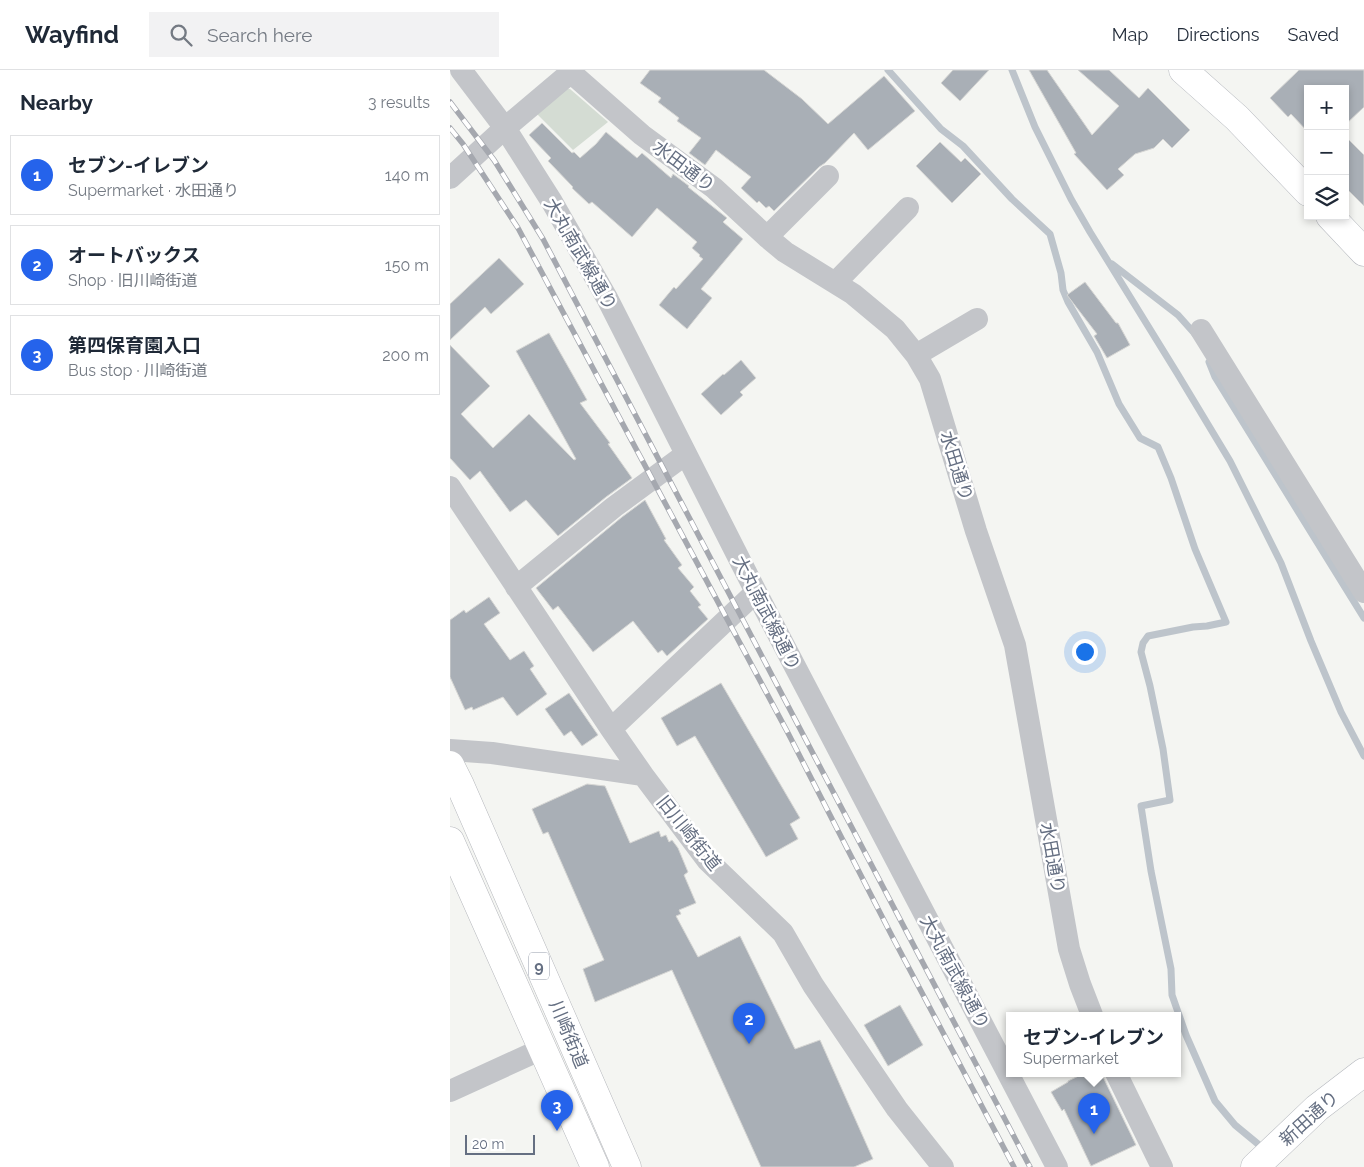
<!DOCTYPE html>
<meta charset="utf-8">
<style>
body{margin:0;font-family:Raleway,"Noto Sans JP",sans-serif;background:#f2f2f3;color:#1f2937}
.controls{position:absolute;right:15px;top:15px;display:grid;overflow:hidden;border-radius:0px;box-shadow:0 2px 8px #0003}
.controls button{width:45px;height:45px;display:grid;place-items:center;padding:0;border:0;border-bottom:1px solid #e0e1e3;background:#fff;color:#1f2937;font:25px sans-serif}
.scale{position:absolute;left:15px;bottom:12px;width:70px;box-sizing:border-box;padding-left:5px;border:2px solid #656f82;border-top:0;font-size:14px;line-height:18px;white-space:nowrap;color:#656f82;-webkit-text-stroke:4px #fff;paint-order:stroke}
.you{position:absolute;left:634px;top:581px;width:18px;height:18px;margin:-12px;border:4px solid #fff;border-radius:50%;background:#1a73e8;box-shadow:0 0 0 8px #1a73e833}
.badge{display:grid;place-items:center;width:32px;height:32px;border-radius:50%;background:#2563eb;color:#fff;font-size:16px;font-weight:700}
.pin{position:absolute;translate:-50% -41px;filter:drop-shadow(0 1px 2px #0008)}
.pin::after{content:'';position:absolute;top:26px;width:18px;height:15px;background:inherit;clip-path:polygon(0 0,100% 0,50% 100%)}
.popup{position:absolute;left:556px;top:942px;width:175px;height:65px;box-sizing:border-box;display:grid;place-content:center;border-radius:0px;background:#fff;filter:drop-shadow(0 1px 4px #0005);font-size:16px;white-space:nowrap;color:#747a83}
.popup b{font-size:19px;color:#1f2937}
.popup::after{content:'';position:absolute;left:50%;top:100%;margin-left:-10px;border:10px solid transparent;border-top-color:#fff}
.list{margin:0;padding:0;list-style:none}
h2{display:flex;justify-content:space-between;align-items:center;height:65px;margin:0;padding:0 20px;font-size:21px}
h2 small{font-size:16px;font-weight:400;color:#747a83}
.list li{display:grid;grid-template-columns:32px 1fr auto;gap:15px;align-items:center;box-sizing:border-box;height:80px;margin:0 10px 10px;padding:0 10px;border:1px solid #e0e1e3;border-radius:0px}
.list b{display:block;font-size:19px;white-space:nowrap}
.list p{margin:0;font-size:16px;white-space:nowrap;color:#747a83}
.list em{font-size:16px;font-style:normal;color:#747a83}
.icon{flex:none;width:28px;height:28px;fill:none;stroke:currentColor;stroke-width:2;stroke-linecap:round;stroke-linejoin:round}
.map{position:relative;flex:none;width:914px;height:1097px;overflow:hidden}
header{display:flex;align-items:center;gap:30px;box-sizing:border-box;height:70px;padding:0 25px;background:#fff;border-bottom:1px solid #e0e1e3}
header strong{font-size:24px}
nav{display:flex;gap:28px;margin-inline-start:auto;font-size:18px}
.search{width:350px;height:45px;background:#f2f2f3;display:flex;align-items:center;gap:12px;box-sizing:border-box;padding:0 18px;border-radius:0px;color:#747a83;font-size:19px}
main{display:flex}
aside{flex:1;background:#fff}
.map>svg:first-child{display:block}
.green{fill:#d4dcd3}
.lines{fill:none;stroke-linecap:round;stroke-linejoin:round}
.stream{stroke:#bdc4cb;stroke-width:7}
.building{fill:#a9afb6;stroke:#d6d6d4}
.secondary-casing{stroke:#b5b8be;stroke-width:29}
.primary-casing{stroke:#b6b8bd;stroke-width:29}
.street{stroke:#c3c5c9;stroke-width:22}
.secondary{stroke:#fff;stroke-width:28}
.primary{stroke:#fff;stroke-width:28}
.rail-casing{stroke:#a5a8af;stroke-width:5.5}
.rail{stroke:#fff;stroke-width:4;stroke-dasharray:11;stroke-linecap:butt}
.labels{text-anchor:middle;dominant-baseline:central;stroke-width:5;stroke-linejoin:round;paint-order:stroke}
.shield{fill:#fff;stroke:#939aa8;stroke-width:1}
.shield-label{font-size:16px;font-weight:bold;fill:#656f82}
.street-label{font-size:18px;fill:#656f82;stroke:#fff}
</style>
<header>
<strong>Wayfind</strong>
<div class="search"><svg class="icon" aria-label="search" viewBox="0 0 24 24"><circle cx="10" cy="10" r="6"/><path d="M15 15l6 6"/></svg>Search here</div>
<nav><a>Map</a><a>Directions</a><a>Saved</a></nav>
</header>
<main>
<aside>
<h2>Nearby<small>3 results</small></h2>
<ul class="list">
<li><span class="badge">1</span><div><b>セブン-イレブン</b><p>Supermarket · 水田通り</p></div><em>140 m</em></li>
<li><span class="badge">2</span><div><b>オートバックス</b><p>Shop · 旧川崎街道</p></div><em>150 m</em></li>
<li><span class="badge">3</span><div><b>第四保育園入口</b><p>Bus stop · 川崎街道</p></div><em>200 m</em></li>
</ul>
</aside>
<div class="map">
<svg width="914" height="1097" viewBox="0 0 914 1097">
<rect width="100%" height="100%" fill="#f4f5f2"/>
<path class="green" d="M 114,19 L 120,19 L 158,52 L 123,80 L 86,43 Z"/>
<g class="lines">
<path class="stream" d="M 438,0 L 491,59 L 513,76 L 562,129 L 600,164 L 611,203 L 613,220 L 618,232 L 647,282 L 669,334 L 690,368 L 708,377 L 721,408 L 745,479 L 776,552 L 757,556 L 743,557 L 698,566 L 693,573 L 691,582 L 700,616 L 713,679 L 720,730 L 691,736 L 701,801 L 721,899 L 722,925 L 736,965 L 765,1031 L 785,1055 L 808,1074 L 813,1080
M 562,0 L 585,57 L 621,129 L 640,162 L 727,303 L 780,391 L 831,493 L 861,571 L 891,642 L 914,686
M 662,194 L 728,245 L 745,264
M 759,292 L 765,307 L 914,548"/>
</g>
<path class="building" d="M 200,0 L 314,0 L 352,29 L 378,54 L 434,6 L 465,41 L 418,80 L 404,63 L 375,93 L 369,97 L 324,141 L 319,136 L 316,138 L 309,131 L 307,133 L 291,118 L 301,107 L 266,80 L 255,95 L 239,83 L 251,68 L 227,51 L 229,48 L 208,32 L 211,28 L 190,13 Z
M 503,0 L 539,0 L 510,31 L 491,13 Z
M 579,0 L 597,0 L 642,65 L 669,36 L 628,0 L 659,0 L 689,28 L 698,18 L 740,60 L 722,78 L 713,69 L 704,78 L 685,84 L 668,99 L 674,105 L 657,120 L 624,84 L 626,83 Z
M 849,0 L 914,0 L 914,37 L 895,55 L 895,19 L 858,19 L 858,62 L 841,44 L 838,47 L 820,28 Z
M 92,53 L 122,83 L 124,82 L 130,88 L 146,74 L 156,62 L 187,88 L 192,83 L 221,108 L 223,104 L 239,116 L 238,117 L 277,148 L 273,152 L 293,169 L 251,219 L 262,228 L 237,259 L 209,235 L 224,217 L 226,219 L 253,189 L 249,186 L 250,185 L 242,178 L 247,172 L 207,138 L 182,167 L 142,132 L 139,134 L 122,118 L 123,117 L 98,91 L 101,88 L 79,65 Z
M 895,66 L 914,85 L 914,136 L 895,117 Z
M 490,72 L 511,92 L 515,88 L 531,104 L 502,133 L 466,96 Z
M 49,188 L 74,214 L 41,244 L 35,237 L 0,270 L 0,234 Z
M 635,212 L 666,253 L 668,253 L 680,275 L 657,288 L 644,266 L 647,264 L 617,225 Z
M 99,263 L 137,330 L 130,333 L 160,373 L 158,374 L 182,408 L 156,427 L 108,466 L 76,430 L 60,442 L 30,401 L 20,410 L 0,388 L 0,275 L 40,316 L 11,344 L 43,378 L 79,344 L 124,390 L 126,389 L 66,281 Z
M 291,290 L 306,308 L 290,322 L 293,325 L 271,345 L 251,324 L 273,304 L 274,305 Z
M 195,430 L 216,469 L 214,470 L 232,495 L 228,498 L 244,517 L 240,521 L 251,535 L 248,537 L 258,549 L 217,586 L 212,580 L 208,583 L 183,551 L 143,582 L 108,536 L 103,540 L 86,518 L 172,447 Z
M 39,527 L 50,543 L 34,554 L 60,590 L 74,581 L 84,596 L 80,599 L 97,624 L 67,646 L 53,627 L 23,640 L 22,637 L 15,640 L 0,607 L 0,550 L 14,540 L 16,543 Z
M 271,613 L 350,748 L 340,754 L 348,769 L 316,787 L 245,666 L 227,676 L 211,648 Z
M 119,623 L 148,665 L 132,676 L 121,661 L 114,666 L 95,639 Z
M 137,714 L 155,716 L 180,773 L 209,761 L 211,767 L 216,765 L 219,772 L 222,770 L 228,778 L 238,802 L 234,805 L 246,833 L 229,840 L 231,844 L 226,846 L 248,887 L 290,866 L 345,979 L 370,970 L 423,1089 L 404,1097 L 311,1097 L 222,900 L 145,932 L 133,899 L 154,890 L 98,762 L 93,764 L 82,739 Z
M 450,935 L 473,975 L 438,996 L 414,955 Z
M 635,1003 L 652,1003 L 654,1009 L 686,1075 L 641,1096 L 614,1039 L 612,1041 L 601,1022 L 618,1012 L 618,1011 Z"/>
<g class="lines">
<defs>
<path id="secondary" d="M 733,0 L 787,48 L 858,122
M 880,146 L 914,182
M 805,1097 L 867,1038 L 914,1002"/>
<path id="primary" d="M 0,695 L 10,715 L 177,1097
M 0,771 L 145,1097"/>
</defs>
<use href="#secondary" class="secondary-casing"/>
<use href="#primary" class="primary-casing"/>
<path class="street" d="M 11,0 L 55,58 L 102,132 L 157,228 L 306,522 L 607,1097
M 118,0 L 192,65 L 264,118 L 317,167 L 335,182 L 403,224 L 445,259 L 466,285 L 480,309 L 526,461 L 565,575 L 619,879 L 630,914 L 642,945
M 0,108 L 55,58 L 120,3
M 317,167 L 378,106
M 386,212 L 458,138
M 751,260 L 914,522
M 466,285 L 527,249
M 0,417 L 161,659 L 193,705 L 257,790 L 333,863 L 363,915 L 447,1039 L 493,1097
M 66,517 L 164,437 L 236,384
M 161,659 L 306,522
M 0,680 L 42,683 L 193,705
M 666,1003 L 712,1097
M 0,1021 L 92,979"/>
<use href="#secondary" class="secondary"/>
<use href="#primary" class="primary"/>
<defs>
<path id="rail" d="M 0,32 L 44,90 L 93,169 L 580,1097
M 0,58 L 13,74 L 68,158 L 338,663 L 443,868 L 564,1097"/>
</defs>
<use href="#rail" class="rail-casing"/>
<use href="#rail" class="rail"/>
</g>
<g class="labels">
<rect class="shield" x="79" y="882.5" width="20" height="27" rx="4"/>
<g class="shield-label">
<text x="89" y="896">9</text>
</g>
<g class="street-label">
<text transform="translate(234 96) rotate(37)">水田通り</text>
<text transform="translate(131 184) rotate(60)">大丸南武線通り</text>
<text transform="translate(507 396) rotate(73)">水田通り</text>
<text transform="translate(317 543) rotate(63)">大丸南武線通り</text>
<text transform="translate(239 763) rotate(51)">旧川崎街道</text>
<text transform="translate(603 788) rotate(80)">水田通り</text>
<text transform="translate(505 902) rotate(62)">大丸南武線通り</text>
<text transform="translate(119 964) rotate(67)">川崎街道</text>
<text transform="translate(859 1048) rotate(-42)">新田通り</text>
</g>
</g>
</svg>
<div class="controls">
<button>+</button>
<button>−</button>
<button><svg class="icon" aria-label="layers" viewBox="0 0 24 24"><path d="M12 4l9 5-9 5-9-5zM3 14l9 5 9-5"/></svg></button>
</div>
<div class="scale">20 m</div>
<div class="you"></div>
<div class="pin badge" style="left:644px;top:1064px">1</div>
<div class="popup"><b>セブン-イレブン</b>Supermarket</div>
<div class="pin badge" style="left:299px;top:974px">2</div>
<div class="pin badge" style="left:107px;top:1061px">3</div>
</div>
</main>
